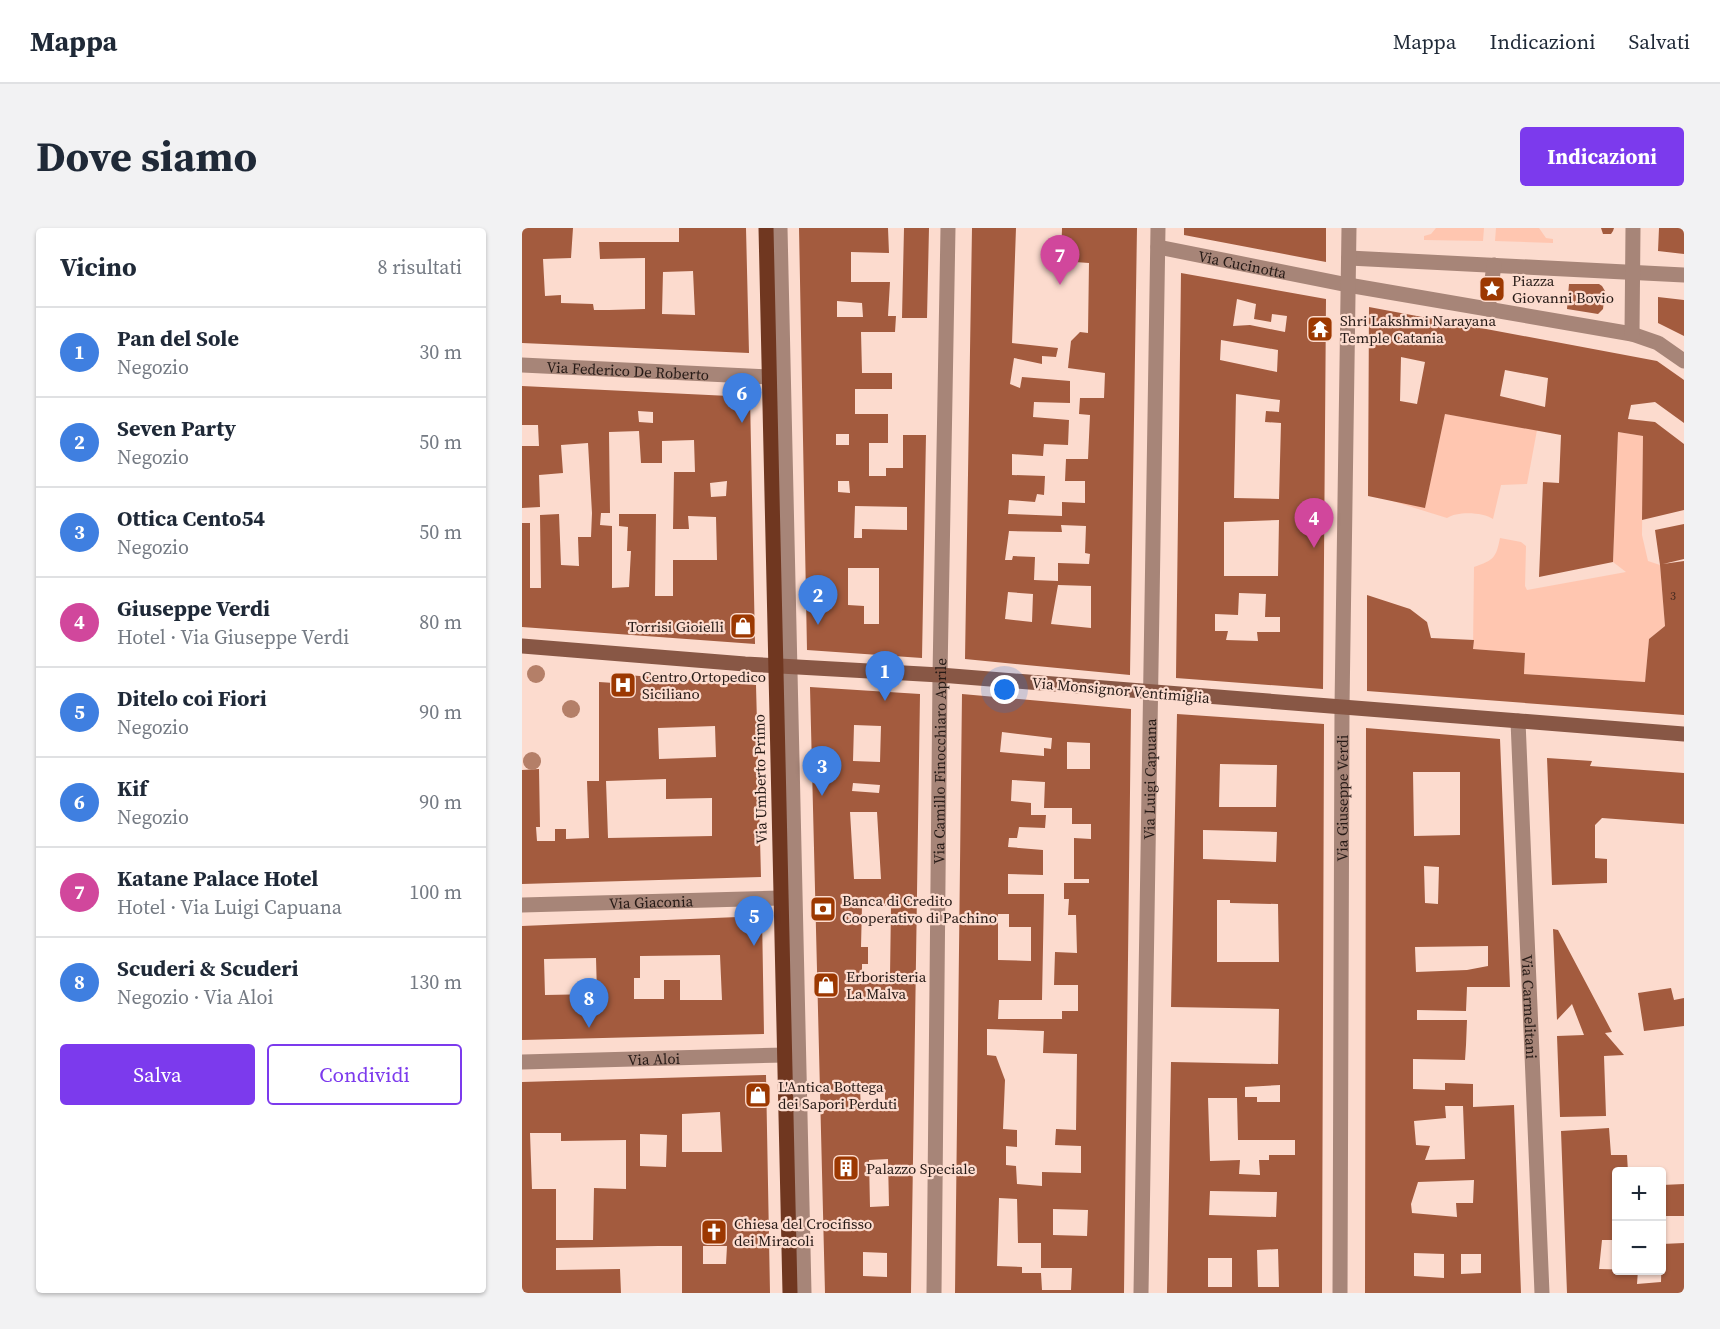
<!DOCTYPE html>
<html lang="it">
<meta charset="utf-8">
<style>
body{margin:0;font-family:"Source Serif 4",serif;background:#f2f2f3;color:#1f2937}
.controls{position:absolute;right:18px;bottom:18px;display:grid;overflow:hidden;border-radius:6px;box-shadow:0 2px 4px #0004}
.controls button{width:54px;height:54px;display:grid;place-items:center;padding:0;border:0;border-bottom:2px solid #e0e1e3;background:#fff;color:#1f2937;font:30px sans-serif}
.you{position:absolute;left:483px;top:462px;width:21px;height:21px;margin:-15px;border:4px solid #fff;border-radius:50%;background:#1a73e8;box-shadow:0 0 0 9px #1a73e833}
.badge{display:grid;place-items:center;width:39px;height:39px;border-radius:50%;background:#7c3aed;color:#fff;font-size:20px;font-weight:700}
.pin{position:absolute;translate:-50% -50px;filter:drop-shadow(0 2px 3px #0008)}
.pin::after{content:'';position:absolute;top:32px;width:21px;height:18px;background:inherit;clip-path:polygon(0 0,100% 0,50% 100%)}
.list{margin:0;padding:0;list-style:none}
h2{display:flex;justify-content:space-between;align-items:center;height:78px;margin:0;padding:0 24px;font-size:26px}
h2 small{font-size:20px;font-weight:400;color:#747a83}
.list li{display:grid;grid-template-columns:39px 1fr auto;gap:18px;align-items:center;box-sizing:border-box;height:90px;padding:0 24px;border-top:2px solid #e0e1e3}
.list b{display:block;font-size:22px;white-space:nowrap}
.list p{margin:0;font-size:20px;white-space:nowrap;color:#747a83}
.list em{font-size:20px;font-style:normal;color:#747a83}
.actions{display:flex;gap:12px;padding:18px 24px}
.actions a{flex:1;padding:14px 0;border:2px solid #7c3aed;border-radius:6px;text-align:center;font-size:21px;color:#7c3aed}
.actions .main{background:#7c3aed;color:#fff}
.map{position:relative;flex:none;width:1162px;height:1065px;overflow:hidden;border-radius:6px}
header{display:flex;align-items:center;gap:36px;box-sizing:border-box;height:84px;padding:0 30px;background:#fff;border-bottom:2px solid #e0e1e3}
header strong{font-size:28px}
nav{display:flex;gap:33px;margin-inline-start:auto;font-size:21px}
.intro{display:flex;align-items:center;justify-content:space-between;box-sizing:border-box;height:144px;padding:0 36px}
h1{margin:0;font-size:42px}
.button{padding:15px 27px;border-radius:6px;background:#7c3aed;color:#fff;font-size:21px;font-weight:700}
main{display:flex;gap:36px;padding:0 36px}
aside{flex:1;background:#fff;border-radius:6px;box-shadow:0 2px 4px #0004}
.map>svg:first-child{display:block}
.green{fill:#ffc6b0}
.building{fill:#a35b3e;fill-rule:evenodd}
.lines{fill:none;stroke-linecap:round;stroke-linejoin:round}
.service{stroke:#a78578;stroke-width:15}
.minor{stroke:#a78578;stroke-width:15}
.secondary{stroke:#885745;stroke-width:15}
.primary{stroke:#703720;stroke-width:15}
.tree{fill:#b47f68}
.labels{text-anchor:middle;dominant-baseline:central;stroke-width:4.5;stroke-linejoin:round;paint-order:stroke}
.number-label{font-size:12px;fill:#452a20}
.street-label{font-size:15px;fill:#261a16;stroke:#fcdbce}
.poi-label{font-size:15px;fill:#261a16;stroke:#fcdbce;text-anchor:start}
</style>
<header>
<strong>Mappa</strong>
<nav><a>Mappa</a><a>Indicazioni</a><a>Salvati</a></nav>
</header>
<div class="intro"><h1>Dove siamo</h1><a class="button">Indicazioni</a></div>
<main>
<aside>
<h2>Vicino<small>8 risultati</small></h2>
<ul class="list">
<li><span class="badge" style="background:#3f7fe0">1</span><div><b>Pan del Sole</b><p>Negozio</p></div><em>30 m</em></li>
<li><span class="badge" style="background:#3f7fe0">2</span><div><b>Seven Party</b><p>Negozio</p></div><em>50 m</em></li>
<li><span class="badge" style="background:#3f7fe0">3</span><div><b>Ottica Cento54</b><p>Negozio</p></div><em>50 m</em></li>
<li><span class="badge" style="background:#d1479c">4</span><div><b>Giuseppe Verdi</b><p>Hotel · Via Giuseppe Verdi</p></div><em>80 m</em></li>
<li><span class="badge" style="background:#3f7fe0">5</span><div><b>Ditelo coi Fiori</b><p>Negozio</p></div><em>90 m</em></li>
<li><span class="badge" style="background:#3f7fe0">6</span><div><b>Kif</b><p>Negozio</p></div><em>90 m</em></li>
<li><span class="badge" style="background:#d1479c">7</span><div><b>Katane Palace Hotel</b><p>Hotel · Via Luigi Capuana</p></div><em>100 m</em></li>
<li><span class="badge" style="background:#3f7fe0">8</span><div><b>Scuderi &amp; Scuderi</b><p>Negozio · Via Aloi</p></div><em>130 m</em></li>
</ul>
<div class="actions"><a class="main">Salva</a><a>Condividi</a></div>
</aside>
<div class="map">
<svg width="1162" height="1065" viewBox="0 0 1162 1065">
<rect width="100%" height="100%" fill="#fcdbce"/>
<path class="green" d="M 914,0 L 962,0 L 961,13 L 902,12 L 902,8 L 909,6 Z
M 974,0 L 1017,0 L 1024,10 L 1031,11 L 1031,15 L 973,13 Z
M 923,186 L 1015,202 L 1005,256 L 979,257 L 971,291 C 961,284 935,283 925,290 L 864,271 L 903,279 Z
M 1096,204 L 1121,208 L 1120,307 L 1126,333 L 1138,337 L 1143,398 L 1127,411 L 1123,454 L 1002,446 L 1003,425 L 951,421 L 952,339 C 972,332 974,330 978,310 L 999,314 L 1004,318 L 1003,358 L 1005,362 L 1104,344 L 1091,334 Z"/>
<path class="building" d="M 0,0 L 51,0 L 49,30 L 21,31 L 23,68 L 39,67 L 39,75 L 71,76 L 72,82 L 87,82 L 123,81 L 123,30 L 78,31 L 77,14 L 157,14 L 157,0 L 224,0 L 227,125 L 0,115 ZM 171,43 L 173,87 L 140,86 L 141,44 Z
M 277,0 L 366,0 L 367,25 L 329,24 L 329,54 L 368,54 L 366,88 L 374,88 L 373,104 L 339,104 L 340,145 L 370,145 L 370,161 L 333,161 L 333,186 L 366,186 L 366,215 L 347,215 L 347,248 L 364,248 L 364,240 L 381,240 L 381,207 L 404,207 L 400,430 L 285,422 ZM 315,73 L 340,75 L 341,89 L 315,89 ZM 314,206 L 327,206 L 327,217 L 314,217 ZM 316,253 L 327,253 L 328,265 L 316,264 ZM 333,278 L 385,279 L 385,302 L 340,301 L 340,310 L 332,310 ZM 326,340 L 357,340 L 357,396 L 342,396 L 342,378 L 326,377 Z
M 382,0 L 407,0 L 405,90 L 380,90 Z
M 450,0 L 494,0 L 490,115 L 536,120 L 534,129 L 520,128 L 520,136 L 492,130 L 488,156 L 498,160 L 500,149 L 548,153 L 548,175 L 512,174 L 511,189 L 547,192 L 546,217 L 522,216 L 521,228 L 490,226 L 490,247 L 523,248 L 522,267 L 515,266 L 513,274 L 487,272 L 486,286 L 540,288 L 540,274 L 563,275 L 563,253 L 543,253 L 544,231 L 566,231 L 568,187 L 557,186 L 558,170 L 582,170 L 583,145 L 546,140 L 549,113 L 558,104 L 566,105 L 567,35 L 539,33 L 540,0 L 615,0 L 608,447 L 443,431 ZM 539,297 L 564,298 L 563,325 L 568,326 L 567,336 L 536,335 L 536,353 L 512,352 L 513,329 L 491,328 L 490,332 L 483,332 L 487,303 L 540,304 ZM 536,357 L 569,358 L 569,400 L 529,396 ZM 486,364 L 511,366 L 510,394 L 483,391 Z
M 662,0 L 804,0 L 804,34 L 662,7 Z
M 1079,0 L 1092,0 L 1091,3 L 1089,6 L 1081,6 Z
M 1137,0 L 1162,0 L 1162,26 L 1136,23 Z
M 659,45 L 804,71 L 801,461 L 654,450 ZM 715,71 L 734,76 L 732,91 L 749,94 L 750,86 L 765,88 L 763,104 L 728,97 L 711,98 ZM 699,112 L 756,122 L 755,144 L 698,132 ZM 714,166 L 758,172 L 757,184 L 744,183 L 743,194 L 759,195 L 757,271 L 712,270 ZM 757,292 L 756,348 L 702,348 L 702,294 ZM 717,365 L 744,366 L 743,389 L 758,389 L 758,404 L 735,404 L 736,413 L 704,412 L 706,403 L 693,403 L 693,386 L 716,387 Z
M 1047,56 L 1077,56 L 1080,58 L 1083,63 L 1081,81 L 1076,86 L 1045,81 Z
M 1136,69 L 1162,72 L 1162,108 L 1136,95 Z
M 847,79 L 1135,133 L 1162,152 L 1162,195 L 1133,174 L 1109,177 L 1106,191 L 1133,194 L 1162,216 L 1162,282 L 1120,292 L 1121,208 L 1096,204 L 1091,334 L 1017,349 L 1021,254 L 1037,255 L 1039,207 L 923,186 L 903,280 L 846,268 ZM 879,129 L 903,134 L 895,176 L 878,173 ZM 983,142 L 1026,150 L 1023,179 L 978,168 Z
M 0,158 L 228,169 L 233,416 L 0,399 L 0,295 L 8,295 L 8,360 L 19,360 L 18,287 L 37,286 L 39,337 L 57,338 L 56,309 L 69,309 L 70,285 L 66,215 L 39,217 L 41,245 L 17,247 L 18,279 L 0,280 L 0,218 L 17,218 L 16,197 L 0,197 ZM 116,183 L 131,184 L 131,195 L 117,194 ZM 117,203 L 119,235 L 140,235 L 140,213 L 172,212 L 173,244 L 152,244 L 151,301 L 167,301 L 166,288 L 194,289 L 195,332 L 151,332 L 151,368 L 133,368 L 134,286 L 97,286 L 97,298 L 106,299 L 105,323 L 109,323 L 107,359 L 90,360 L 90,298 L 78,297 L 79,285 L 88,285 L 87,204 ZM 205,253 L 204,268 L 189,269 L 188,255 Z
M 1162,296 L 1162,331 L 1141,336 L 1162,333 L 1162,487 L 845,463 L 845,367 L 888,381 L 905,394 L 909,410 L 952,412 L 951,421 L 1003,425 L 1002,446 L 1123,454 L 1127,411 L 1143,398 L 1138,337 L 1133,302 Z
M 92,446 L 234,457 L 239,649 L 0,656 L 0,542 L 17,541 L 18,599 L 14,599 L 15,613 L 33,613 L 33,601 L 44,601 L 44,611 L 67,610 L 65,553 L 77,553 L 77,454 L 92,455 ZM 193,498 L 194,529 L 137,531 L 136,500 ZM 144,551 L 144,571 L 190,570 L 190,608 L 86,610 L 84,553 Z
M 288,459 L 398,466 L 389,1065 L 303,1065 ZM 332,497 L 359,498 L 358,534 L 331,533 ZM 331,555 L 358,557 L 357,565 L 330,563 ZM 328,584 L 355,584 L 359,651 L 332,651 ZM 340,677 L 369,678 L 368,748 L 340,747 L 340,736 L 346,736 L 346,719 L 339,719 ZM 363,861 L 363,882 L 339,881 L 338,862 ZM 366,931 L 367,978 L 348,979 L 347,932 ZM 341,1024 L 365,1025 L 365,1049 L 341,1048 Z
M 440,466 L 609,481 L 602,1065 L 433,1065 ZM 480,504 L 530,510 L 529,521 L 522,520 L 522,528 L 478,524 ZM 545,514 L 568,515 L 568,541 L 545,541 ZM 490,552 L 523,554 L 522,580 L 550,580 L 550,596 L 569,596 L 569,611 L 552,610 L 552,651 L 567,651 L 567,655 L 542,655 L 542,671 L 547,671 L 546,687 L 554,687 L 555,725 L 533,724 L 532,757 L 556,757 L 556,783 L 540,783 L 540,791 L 476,791 L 477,772 L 520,772 L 522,666 L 486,666 L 486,646 L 521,647 L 521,622 L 486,619 L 487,610 L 495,610 L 497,599 L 523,600 L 524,587 L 509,587 L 509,575 L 489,573 ZM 476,686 L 487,686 L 487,699 L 509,699 L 509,733 L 476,732 ZM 465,801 L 522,803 L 521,825 L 555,826 L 554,902 L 534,901 L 533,917 L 559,918 L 559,945 L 520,944 L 520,958 L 495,956 L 494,938 L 484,937 L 484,918 L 495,919 L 495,902 L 481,901 L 483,852 L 474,828 L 465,827 ZM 477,970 L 495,971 L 496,1015 L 519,1015 L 519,1040 L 550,1040 L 549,1062 L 520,1062 L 519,1045 L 500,1045 L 500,1039 L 475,1038 ZM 531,981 L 566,982 L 565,1008 L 531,1007 Z
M 655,486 L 802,496 L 800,1065 L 645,1065 L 649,834 L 756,836 L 757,781 L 649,779 ZM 698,536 L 755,537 L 754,579 L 697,579 ZM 681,602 L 755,604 L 754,634 L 681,631 ZM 695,672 L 708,672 L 708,675 L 756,676 L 757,734 L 695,734 ZM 758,857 L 758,874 L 735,874 L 735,869 L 723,869 L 723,859 ZM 686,870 L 715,870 L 716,912 L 773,912 L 773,927 L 747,927 L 747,932 L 737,932 L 738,947 L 717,946 L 718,932 L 688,933 ZM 688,963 L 755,964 L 754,989 L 687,987 ZM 756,1021 L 757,1059 L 736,1059 L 735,1022 ZM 686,1030 L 710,1030 L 710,1059 L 686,1059 Z
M 844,500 L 978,511 L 988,759 L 945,759 L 944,783 L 895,782 L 895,792 L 945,792 L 944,817 L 943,832 L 891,831 L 891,861 L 923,862 L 923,855 L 951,856 L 951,879 L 992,877 L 999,1065 L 843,1065 ZM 891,544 L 938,544 L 938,607 L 892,608 ZM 902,638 L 917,639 L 916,676 L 903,675 ZM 966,718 L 966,738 L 945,742 L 894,744 L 893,719 ZM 923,878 L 941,878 L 943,931 L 903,932 L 908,918 L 894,917 L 892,893 L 924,890 ZM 952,952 L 951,975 L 934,975 L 935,989 L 890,985 L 889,976 L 896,954 ZM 892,1025 L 922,1026 L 922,1050 L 892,1048 ZM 939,1026 L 959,1026 L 959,1045 L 939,1046 Z
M 1025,530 L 1070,533 L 1068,538 L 1162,545 L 1162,596 L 1080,590 L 1073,597 L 1073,630 L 1085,631 L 1085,655 L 1030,657 Z
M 240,688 L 242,806 L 0,812 L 0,698 ZM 198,727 L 200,772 L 158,772 L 158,752 L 142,752 L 142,771 L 112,771 L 112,750 L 118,750 L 118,728 ZM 74,730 L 75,766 L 23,767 L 22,731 Z
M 1031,701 L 1036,702 L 1090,804 L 1083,805 L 1102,827 L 1082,828 L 1084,888 L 1038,889 L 1035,808 L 1062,807 L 1050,776 L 1035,792 Z
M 1149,760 L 1152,772 L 1162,770 L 1162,798 L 1122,803 L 1116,765 Z
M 244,847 L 248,1065 L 160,1065 L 160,1018 L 136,1018 L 34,1020 L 34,1042 L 98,1041 L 99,1065 L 0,1065 L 0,854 ZM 198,884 L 200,924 L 160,924 L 160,886 ZM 8,905 L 39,905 L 39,913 L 104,912 L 104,961 L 72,960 L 71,1012 L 34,1012 L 34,961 L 10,961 ZM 118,906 L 145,907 L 144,939 L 118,938 ZM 181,1018 L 205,1018 L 204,1036 L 181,1036 Z
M 1087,900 L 1089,927 L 1105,927 L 1106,944 L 1094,944 L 1094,1012 L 1080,1012 L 1077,1041 L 1116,1042 L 1115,1056 L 1139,1054 L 1140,1016 L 1162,1015 L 1162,1065 L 1045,1065 L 1039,903 Z
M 1162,956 L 1162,988 L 1140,988 L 1140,957 Z"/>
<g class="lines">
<path class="service" d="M 258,0 L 282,1065"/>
<g class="minor">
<path id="s1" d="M 636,19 L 826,57 L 1110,106 L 1136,115 L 1162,133"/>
<path d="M 827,30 L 1162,47"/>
<path d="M 966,81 L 972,37"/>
<path d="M 1110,106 L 1111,0"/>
<path id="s2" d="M 0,137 L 247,149"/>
<path id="s3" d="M 996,493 L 1020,1065"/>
<path id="s4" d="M 0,677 L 259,670"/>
<path id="s5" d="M 0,834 L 263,827"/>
<path id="s6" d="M 412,1065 L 418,447 L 426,0"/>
<path id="s7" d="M 619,1065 L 636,0"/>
<path id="s8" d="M 818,1065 L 820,479 L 827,0"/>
</g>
<path class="secondary" d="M 0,418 L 223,436 L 418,447 L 1162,506"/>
<path class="primary" d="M 244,0 L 268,1065"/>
</g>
<g class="tree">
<circle cx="14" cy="446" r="9"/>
<circle cx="49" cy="481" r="9"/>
<circle cx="10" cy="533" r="9"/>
</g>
<defs>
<symbol id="sight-square" viewBox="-11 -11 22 22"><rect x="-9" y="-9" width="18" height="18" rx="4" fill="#9c3801" stroke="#fcdbce"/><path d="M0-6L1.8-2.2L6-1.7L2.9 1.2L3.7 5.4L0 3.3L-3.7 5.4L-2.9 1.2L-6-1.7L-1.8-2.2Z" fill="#fff"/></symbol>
<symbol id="temple-square" viewBox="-11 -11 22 22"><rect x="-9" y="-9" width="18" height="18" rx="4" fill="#9c3801" stroke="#fcdbce"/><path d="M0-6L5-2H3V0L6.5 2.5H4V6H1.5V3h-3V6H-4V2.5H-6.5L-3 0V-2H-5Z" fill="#fff"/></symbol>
<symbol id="shop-square" viewBox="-11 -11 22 22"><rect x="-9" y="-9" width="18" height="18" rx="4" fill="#9c3801" stroke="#fcdbce"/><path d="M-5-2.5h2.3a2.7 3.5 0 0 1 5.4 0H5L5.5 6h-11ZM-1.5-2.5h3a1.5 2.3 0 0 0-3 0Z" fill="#fff"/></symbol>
<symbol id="hospital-square" viewBox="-11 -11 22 22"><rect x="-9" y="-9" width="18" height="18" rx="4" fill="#9c3801" stroke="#fcdbce"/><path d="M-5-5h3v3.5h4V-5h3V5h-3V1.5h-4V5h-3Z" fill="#fff"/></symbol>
<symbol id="bank-square" viewBox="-11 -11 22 22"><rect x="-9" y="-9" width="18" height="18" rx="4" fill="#9c3801" stroke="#fcdbce"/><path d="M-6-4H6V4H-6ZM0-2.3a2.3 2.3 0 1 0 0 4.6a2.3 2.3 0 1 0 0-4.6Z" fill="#fff"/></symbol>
<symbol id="building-square" viewBox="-11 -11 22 22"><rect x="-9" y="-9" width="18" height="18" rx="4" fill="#9c3801" stroke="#fcdbce"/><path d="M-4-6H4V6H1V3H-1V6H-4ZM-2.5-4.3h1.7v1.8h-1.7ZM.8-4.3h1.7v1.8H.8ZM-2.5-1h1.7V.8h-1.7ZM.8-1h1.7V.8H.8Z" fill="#fff"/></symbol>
<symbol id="church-square" viewBox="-11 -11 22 22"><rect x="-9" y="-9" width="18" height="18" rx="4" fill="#9c3801" stroke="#fcdbce"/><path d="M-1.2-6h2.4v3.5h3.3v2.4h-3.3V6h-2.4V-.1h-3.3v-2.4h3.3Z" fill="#fff"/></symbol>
</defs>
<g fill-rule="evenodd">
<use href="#sight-square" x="955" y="46" width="30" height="30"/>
<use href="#temple-square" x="783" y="86" width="30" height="30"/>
<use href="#shop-square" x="206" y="383" width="30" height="30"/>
<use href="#hospital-square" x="86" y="442" width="30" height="30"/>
<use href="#bank-square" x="286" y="666" width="30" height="30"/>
<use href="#shop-square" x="289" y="742" width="30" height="30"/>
<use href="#shop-square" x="221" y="852" width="30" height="30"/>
<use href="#building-square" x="309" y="925" width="30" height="30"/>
<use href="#church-square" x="177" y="989" width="30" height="30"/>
</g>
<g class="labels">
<g class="number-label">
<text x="1151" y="368">3</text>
</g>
<g class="street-label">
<text stroke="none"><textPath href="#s1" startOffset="86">Via Cucinotta</textPath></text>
<text stroke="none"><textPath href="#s2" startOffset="106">Via Federico De Roberto</textPath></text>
<text transform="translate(599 462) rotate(5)">Via Monsignor Ventimiglia</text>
<text stroke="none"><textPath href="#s6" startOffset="532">Via Camillo Finocchiaro Aprile</textPath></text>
<text stroke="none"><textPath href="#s7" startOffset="514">Via Luigi Capuana</textPath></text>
<text transform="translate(238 551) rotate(-91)">Via Umberto Primo</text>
<text stroke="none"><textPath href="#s8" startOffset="495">Via Giuseppe Verdi</textPath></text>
<text stroke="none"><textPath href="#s4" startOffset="129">Via Giaconia</textPath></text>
<text stroke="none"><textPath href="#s3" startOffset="286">Via Carmelitani</textPath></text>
<text stroke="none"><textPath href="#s5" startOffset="132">Via Aloi</textPath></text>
</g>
<g class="poi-label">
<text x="990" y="52">Piazza<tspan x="990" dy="17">Giovanni Bovio</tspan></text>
<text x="818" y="92">Shri Lakshmi Narayana<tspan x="818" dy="17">Temple Catania</tspan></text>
<text x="202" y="398" text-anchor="end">Torrisi Gioielli</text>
<text x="120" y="448">Centro Ortopedico<tspan x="120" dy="17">Siciliano</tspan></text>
<text x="320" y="672">Banca di Credito<tspan x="320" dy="17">Cooperativo di Pachino</tspan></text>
<text x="324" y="748">Erboristeria<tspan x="324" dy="17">La Malva</tspan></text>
<text x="256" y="858">L'Antica Bottega<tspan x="256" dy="17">dei Sapori Perduti</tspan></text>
<text x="344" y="940">Palazzo Speciale</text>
<text x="212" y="995">Chiesa del Crocifisso<tspan x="212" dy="17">dei Miracoli</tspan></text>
</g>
</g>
</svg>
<div class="controls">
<button>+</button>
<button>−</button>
</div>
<div class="you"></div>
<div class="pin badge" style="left:363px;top:473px;background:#3f7fe0">1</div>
<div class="pin badge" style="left:296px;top:397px;background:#3f7fe0">2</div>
<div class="pin badge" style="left:300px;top:568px;background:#3f7fe0">3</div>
<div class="pin badge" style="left:792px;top:320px;background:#d1479c">4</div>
<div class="pin badge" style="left:232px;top:718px;background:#3f7fe0">5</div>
<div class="pin badge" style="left:220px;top:195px;background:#3f7fe0">6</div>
<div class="pin badge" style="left:538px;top:57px;background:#d1479c">7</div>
<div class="pin badge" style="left:67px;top:800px;background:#3f7fe0">8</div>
</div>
</main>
